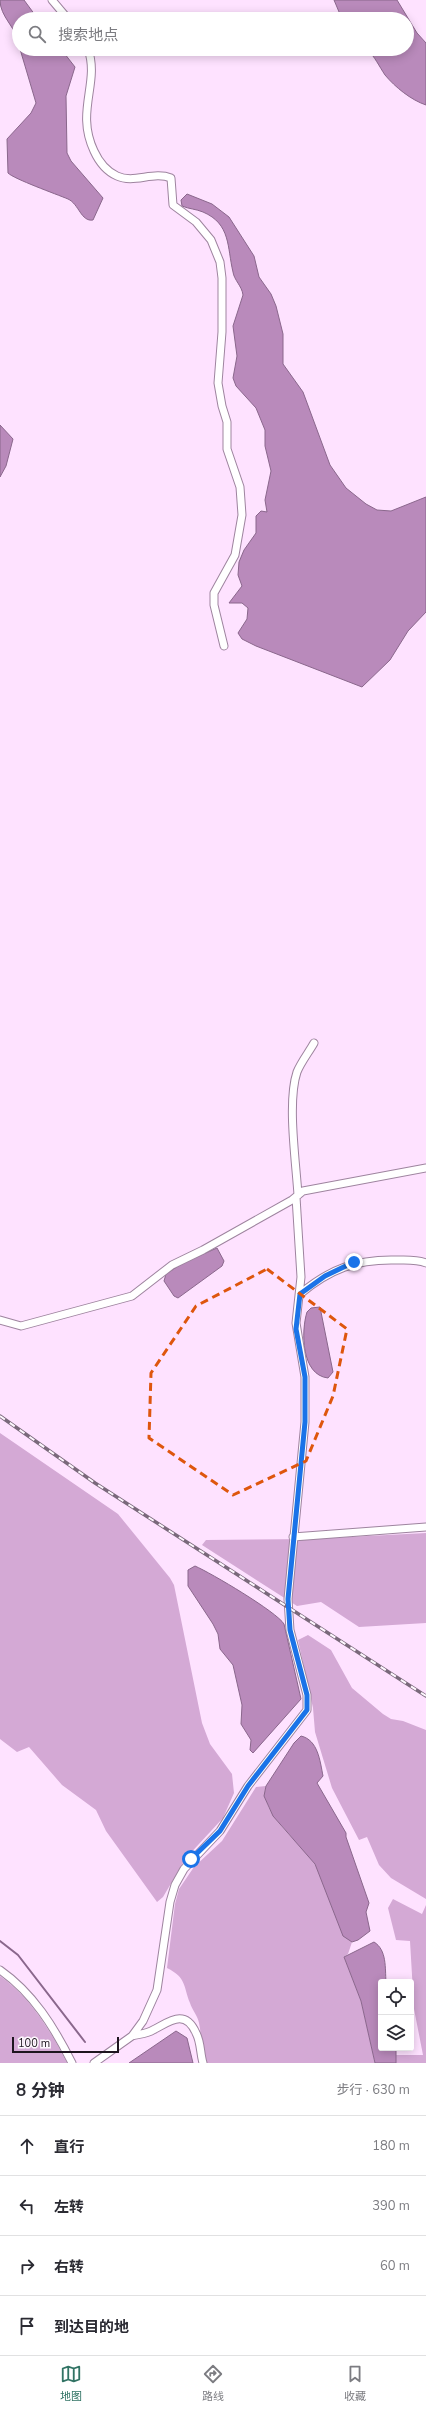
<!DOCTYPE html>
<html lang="zh">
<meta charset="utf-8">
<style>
body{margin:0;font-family:"Nunito Sans","Noto Sans SC",sans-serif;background:#f7f7f7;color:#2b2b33}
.controls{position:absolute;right:12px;bottom:12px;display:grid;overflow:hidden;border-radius:4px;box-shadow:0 2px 10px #0003}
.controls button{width:36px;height:36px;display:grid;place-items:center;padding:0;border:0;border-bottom:1px solid #e1e1e2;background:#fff;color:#2b2b33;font:20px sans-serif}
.scale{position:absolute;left:12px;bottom:10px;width:107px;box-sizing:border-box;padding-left:4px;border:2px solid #1e151f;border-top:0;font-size:11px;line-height:14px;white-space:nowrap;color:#1e151f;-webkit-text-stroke:3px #fdf7fd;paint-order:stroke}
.stop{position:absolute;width:12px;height:12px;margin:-9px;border:3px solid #1a73e8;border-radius:50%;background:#fff}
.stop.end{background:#1a73e8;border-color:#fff;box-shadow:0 1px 4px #0008}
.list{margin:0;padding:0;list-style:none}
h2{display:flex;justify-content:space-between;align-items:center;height:52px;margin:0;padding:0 16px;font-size:17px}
h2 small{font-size:13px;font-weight:400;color:#7c7c81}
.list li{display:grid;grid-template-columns:26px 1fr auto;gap:12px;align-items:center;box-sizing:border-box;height:60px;padding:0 16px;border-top:1px solid #e1e1e2}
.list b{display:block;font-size:15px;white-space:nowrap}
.list em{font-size:13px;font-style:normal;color:#7c7c81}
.icon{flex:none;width:22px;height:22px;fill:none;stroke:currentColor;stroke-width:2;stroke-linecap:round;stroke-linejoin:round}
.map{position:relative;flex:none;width:426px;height:2063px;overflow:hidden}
.search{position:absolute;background:#fff;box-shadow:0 2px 10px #0003;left:12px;right:12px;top:12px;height:44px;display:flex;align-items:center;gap:10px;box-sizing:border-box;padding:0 14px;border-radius:22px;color:#7c7c81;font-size:15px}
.sheet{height:292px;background:#fff}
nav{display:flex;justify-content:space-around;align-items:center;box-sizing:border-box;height:56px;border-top:1px solid #e1e1e2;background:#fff;font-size:11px;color:#7c7c81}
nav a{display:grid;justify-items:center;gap:2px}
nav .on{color:#317364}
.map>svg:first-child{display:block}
.green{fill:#d4a9d5}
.water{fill:#b98abb;stroke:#8a678c}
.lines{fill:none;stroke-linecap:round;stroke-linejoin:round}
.stream{stroke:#8a678c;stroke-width:2}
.minor-casing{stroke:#9e849f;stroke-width:9}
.minor{stroke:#fff;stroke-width:7}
.rail-casing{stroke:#7a697b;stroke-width:3.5}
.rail{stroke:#fdf7fd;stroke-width:2;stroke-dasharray:6;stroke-linecap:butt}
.route{stroke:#1a73e8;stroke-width:5}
.marked{fill:none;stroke:#de560d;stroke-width:3;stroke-dasharray:8 5;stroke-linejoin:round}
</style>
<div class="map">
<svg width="426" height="2063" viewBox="0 0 426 2063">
<rect width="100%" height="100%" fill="#fee2ff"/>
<path class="green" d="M 0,1433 L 118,1514 L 170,1578 L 174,1585 L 202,1723 L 210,1744 L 232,1774 L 234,1793 L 223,1818 L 186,1858 L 163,1897 L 157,1902 L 106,1831 L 96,1810 L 62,1785 L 29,1747 L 17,1752 L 0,1739 Z
M 426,1533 L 426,1623 L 359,1627 L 321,1602 L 297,1606 L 202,1545 L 206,1540 L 310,1539 Z
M 308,1635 L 331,1650 L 352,1688 L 383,1714 L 391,1719 L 403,1721 L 426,1730 L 426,1899 L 391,1878 L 379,1865 L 367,1837 L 359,1840 L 332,1788 L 315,1732 L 313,1708 L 298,1640 Z
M 266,1786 C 258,1812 301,1843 314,1863 C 324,1878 338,1935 352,1942 L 348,1954 L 344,1957 L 361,2001 L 375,2063 L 207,2063 C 200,2051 202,2036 199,2023 C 198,2016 192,2010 190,2003 C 183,1986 187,1978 167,1968 L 175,1904 L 179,1889 L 194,1867 L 222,1841 L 256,1787 Z
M 393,1899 L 422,1914 L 426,1905 L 426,2063 L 396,2063 L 396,2055 L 423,2055 L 414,2009 L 410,1941 L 396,1940 L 388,1908 Z
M 0,1976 C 30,1997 50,2030 67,2063 L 0,2063 Z"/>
<path class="water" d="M 0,0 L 24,0 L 38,19 L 19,19 L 19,44 C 16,27 0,17 0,0 Z
M 334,0 L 397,0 L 417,33 L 426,43 L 426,105 C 411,100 395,87 385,75 C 379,66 375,57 367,49 L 407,49 L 407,19 L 342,19 Z
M 20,49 L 61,49 L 75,67 L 66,96 L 67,153 L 71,161 L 103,198 L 93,220 C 81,222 79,204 68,199 C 56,194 14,179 8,173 L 7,139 L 31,113 L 36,103 Z
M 187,194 L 212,204 L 229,217 L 254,256 L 259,277 L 271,294 L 276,306 L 283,334 L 283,364 L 303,392 L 330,465 L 346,488 L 366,504 L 377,510 L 391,511 L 426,497 L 426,612 L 408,631 L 390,660 L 362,687 L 256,646 L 242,639 L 238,633 L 247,619 L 248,608 L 242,603 L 229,603 L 242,586 L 238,575 L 239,562 L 244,550 L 256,533 L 256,516 L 261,511 L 267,512 L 265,500 L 271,471 L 265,446 L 265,430 L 256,408 L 236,386 L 233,378 L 237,356 L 233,326 L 243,295 C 242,286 234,280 233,272 C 227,247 231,224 203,212 C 196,209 189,209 182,206 L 181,200 Z
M 0,425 L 13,439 L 6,466 L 0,477 Z
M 217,1248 L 224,1261 L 222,1266 L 178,1298 L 174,1296 L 164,1281 L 166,1274 L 183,1263 Z
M 320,1307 L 333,1372 L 328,1378 C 301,1375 301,1331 307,1312 L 311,1308 Z
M 195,1566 C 211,1573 277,1612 284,1624 L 301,1699 L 253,1753 L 250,1750 L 251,1740 L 241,1724 L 242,1705 L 233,1665 L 220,1649 L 218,1634 L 213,1624 L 188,1586 L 188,1570 Z
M 301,1736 C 318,1740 320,1761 323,1776 L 317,1783 L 346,1833 L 346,1837 L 369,1903 L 366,1912 L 370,1931 L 358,1940 L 352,1942 L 343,1936 L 315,1864 L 273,1816 L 264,1796 L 266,1786 L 294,1743 Z
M 374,1942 C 387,1950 385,1968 386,1982 L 381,1982 L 381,2048 L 396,2048 L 396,2063 L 375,2063 L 361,2001 L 344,1957 Z
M 176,2031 L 187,2038 L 193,2063 L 129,2063 Z"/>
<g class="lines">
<path class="stream" d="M 0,1941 L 18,1955 L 85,2042"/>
<defs>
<path id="minor" d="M 52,0 L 68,19
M 88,49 C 100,83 75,111 94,151 C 99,162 106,171 117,176 C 134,184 153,171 171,178 L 173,205 L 196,222 L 211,240 L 220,262 L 222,278 L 222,332 L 218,383 L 222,406 L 227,422 L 227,449 L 240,487 L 242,515 L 235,555 L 214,593 L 214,605 L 224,646
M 298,1195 C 296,1162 287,1102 297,1072 C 301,1062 309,1052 314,1043
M 300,1294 C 330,1269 356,1259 396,1260 C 406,1260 417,1259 426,1263
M 0,1320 L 21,1326 L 132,1296 L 172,1265 L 203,1250 L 292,1200 L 303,1191 L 426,1168
M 293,1537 L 426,1527
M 0,1970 C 33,1993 54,2027 72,2063
M 132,2036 C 139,2034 147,2034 153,2030 C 169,2022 185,2008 196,2033 C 201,2042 200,2053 203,2063
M 94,2063 L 132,2036 L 143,2021 L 157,1990 L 170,1902 L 175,1885 L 184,1869 L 220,1831 L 248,1786 L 307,1710 L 307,1695 L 290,1630 L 288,1599 L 305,1422 L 305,1377 L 296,1323 L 301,1277 L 296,1197"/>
</defs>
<use href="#minor" class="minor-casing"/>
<use href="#minor" class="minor"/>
<defs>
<path id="rail" d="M 0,1416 L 95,1483 L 426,1696"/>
</defs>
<use href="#rail" class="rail-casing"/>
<use href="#rail" class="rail"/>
</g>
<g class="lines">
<path class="route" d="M 191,1859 L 220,1831 L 248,1786 L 307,1710 L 307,1695 L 290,1630 L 288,1599 L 305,1422 L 305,1377 L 296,1329 L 300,1294 L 325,1276 L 354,1262"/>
</g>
<path class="marked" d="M 267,1269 L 347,1329 L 333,1396 L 306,1461 L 233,1495 L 149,1438 L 151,1373 L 196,1306 Z"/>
</svg>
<div class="controls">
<button><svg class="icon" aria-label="locate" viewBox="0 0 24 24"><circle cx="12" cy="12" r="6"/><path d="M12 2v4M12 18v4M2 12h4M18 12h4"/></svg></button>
<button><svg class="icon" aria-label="layers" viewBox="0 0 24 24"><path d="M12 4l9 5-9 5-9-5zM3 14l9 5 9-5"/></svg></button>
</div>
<div class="scale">100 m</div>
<div class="stop" style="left:191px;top:1859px"></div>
<div class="stop end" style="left:354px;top:1262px"></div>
<div class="search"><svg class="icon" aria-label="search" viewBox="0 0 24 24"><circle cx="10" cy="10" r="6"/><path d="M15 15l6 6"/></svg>搜索地点</div>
</div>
<section class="sheet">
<h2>8 分钟<small>步行 · 630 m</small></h2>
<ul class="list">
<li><svg class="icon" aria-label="ahead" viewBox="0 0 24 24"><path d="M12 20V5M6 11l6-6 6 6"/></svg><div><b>直行</b></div><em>180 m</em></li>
<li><svg class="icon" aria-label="left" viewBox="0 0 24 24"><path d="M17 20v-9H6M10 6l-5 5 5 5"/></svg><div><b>左转</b></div><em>390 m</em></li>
<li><svg class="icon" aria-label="right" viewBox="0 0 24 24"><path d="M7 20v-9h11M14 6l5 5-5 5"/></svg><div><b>右转</b></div><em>60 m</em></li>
<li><svg class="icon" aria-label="arrive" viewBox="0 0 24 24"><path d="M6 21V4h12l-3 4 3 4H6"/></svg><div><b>到达目的地</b></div></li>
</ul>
</section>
<nav>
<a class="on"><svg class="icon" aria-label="map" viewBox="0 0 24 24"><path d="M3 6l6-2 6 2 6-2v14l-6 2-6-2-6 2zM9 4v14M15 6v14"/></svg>地图</a>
<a><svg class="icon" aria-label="directions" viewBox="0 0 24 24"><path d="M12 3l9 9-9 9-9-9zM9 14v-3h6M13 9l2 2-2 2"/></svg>路线</a>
<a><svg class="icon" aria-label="saved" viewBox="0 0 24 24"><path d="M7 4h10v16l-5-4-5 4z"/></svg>收藏</a>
</nav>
